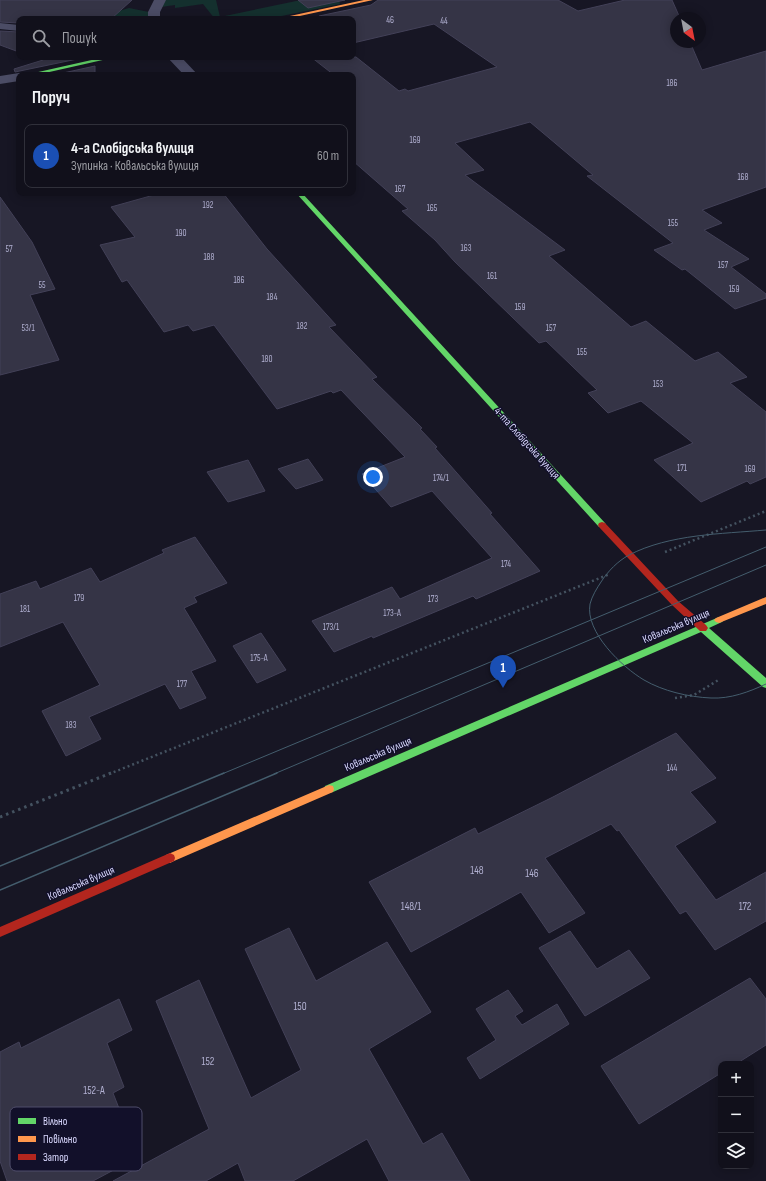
<!DOCTYPE html>
<html lang="uk">
<meta charset="utf-8">
<style>
body{margin:0;font-family:"Sofia Sans Condensed",sans-serif;background:#1a1924;color:#f1f3f6}
.controls{position:absolute;right:12px;bottom:12px;display:grid;overflow:hidden;border-radius:8px;box-shadow:0 2px 10px #0003}
.controls button{width:36px;height:36px;display:grid;place-items:center;padding:0;border:0;border-bottom:1px solid #30303a;background:#11101b;color:#f1f3f6;font:20px sans-serif}
.compass{position:absolute;left:670px;top:12px;width:36px;height:36px;border-radius:50%;background:#11101b;box-shadow:0 2px 10px #0003;rotate:148deg}
.you{position:absolute;left:373px;top:477px;width:14px;height:14px;margin:-10px;border:3px solid #fff;border-radius:50%;background:#1a73e8;box-shadow:0 0 0 6px #1a73e833}
.badge{display:grid;place-items:center;width:26px;height:26px;border-radius:50%;background:#9695b2;color:#fff;font-size:13px;font-weight:700}
.pin{position:absolute;translate:-50% -33px;filter:drop-shadow(0 1px 2px #0008)}
.pin::after{content:'';position:absolute;top:21px;width:14px;height:12px;background:inherit;clip-path:polygon(0 0,100% 0,50% 100%)}
.list{margin:0;padding:0;list-style:none}
h2{display:flex;justify-content:space-between;align-items:center;height:52px;margin:0;padding:0 16px;font-size:17px}
h2 small{font-size:13px;font-weight:400;color:#9c9da3}
.list li{display:grid;grid-template-columns:26px 1fr auto;gap:12px;align-items:center;box-sizing:border-box;height:64px;margin:0 8px 8px;padding:0 8px;border:1px solid #30303a;border-radius:8px}
.list b{display:block;font-size:15px;white-space:nowrap}
.list p{margin:0;font-size:13px;white-space:nowrap;color:#9c9da3}
.list em{font-size:13px;font-style:normal;color:#9c9da3}
.icon{flex:none;width:22px;height:22px;fill:none;stroke:currentColor;stroke-width:2;stroke-linecap:round;stroke-linejoin:round}
.map{position:relative;flex:none;width:766px;height:1181px;overflow:hidden}
.search{position:absolute;background:#11101b;box-shadow:0 2px 10px #0003;left:16px;top:16px;width:340px;height:44px;display:flex;align-items:center;gap:10px;box-sizing:border-box;padding:0 14px;border-radius:8px;color:#9c9da3;font-size:15px}
.panel{position:absolute;background:#11101b;box-shadow:0 2px 10px #0003;left:16px;top:72px;width:340px;height:124px;border-radius:8px}
.map>svg:first-child{display:block}
.green{fill:#14302e}
.building{fill:#353446;stroke:#434158}
.lines{fill:none;stroke-linecap:round;stroke-linejoin:round}
.path-far1{stroke:#445260;stroke-width:2.5;stroke-dasharray:2 3;stroke-linecap:butt}
.path{stroke:#445260;stroke-width:3;stroke-dasharray:2.5 4;stroke-linecap:butt}
.lane{fill:#4b4c65;fill-rule:evenodd}
.street{fill:#4b4c65;fill-rule:evenodd}
.fast{fill:#63d668;fill-rule:evenodd}
.slow{fill:#ff974d;fill-rule:evenodd}
.jam{fill:#b3261e;fill-rule:evenodd}
.tram-far1{stroke:#445d6d;stroke-width:1}
.tram{stroke:#445d6d;stroke-width:1.5}
.labels{text-anchor:middle;dominant-baseline:central;stroke-width:3;stroke-linejoin:round;paint-order:stroke}
.number-label{font-size:9px;fill:#b1b0d1}
.street-label{font-size:11px;fill:#dad9ff;stroke:#12102a}
.near-number-label{font-size:11px;fill:#b1b0d1}
.key{fill:#12102a;stroke:#4e4c6a;stroke-width:1}
.key-label{font-size:11px;fill:#dad9ff}
</style>
<div class="map">
<svg width="766" height="1181" viewBox="0 0 766 1181">
<rect width="100%" height="100%" fill="#171624"/>
<path class="green" d="M 164,0 L 216,0 L 220,17 L 301,0 L 339,0 L 340,4 L 267,19 L 215,19 L 203,4 L 175,8 L 175,5 L 161,7 Z
M 129,8 L 149,12 L 148,19 L 109,19 L 119,11 Z"/>
<path class="building" d="M 0,0 L 132,0 L 111,19 L 19,19 L 19,23 L 0,22 Z
M 298,0 L 345,0 L 308,8 Z
M 378,0 L 558,0 L 578,11 L 625,0 L 672,0 L 680,18 L 676,18 L 676,42 L 690,42 L 702,70 L 766,51 L 766,187 L 702,210 L 722,223 L 704,230 L 749,259 L 731,267 L 766,294 L 766,298 L 735,309 L 685,269 L 682,270 L 654,250 L 673,243 L 587,176 L 593,175 L 530,122 L 455,143 L 484,170 L 465,175 L 565,250 L 549,256 L 631,327 L 646,321 L 695,361 L 718,352 L 747,377 L 730,383 L 766,412 L 766,477 L 750,484 L 747,481 L 701,502 L 654,460 L 693,443 L 641,401 L 608,413 L 588,393 L 597,390 L 546,341 L 539,343 L 455,262 L 435,240 L 402,211 L 408,209 L 353,161 L 353,75 L 334,75 L 311,57 L 356,57 L 399,91 L 405,89 L 408,91 L 497,67 L 434,24 L 353,43 L 353,19 L 322,19 L 319,16 L 371,5 Z
M 0,31 L 19,32 L 19,52 L 0,45 Z
M 34,57 L 87,57 L 15,72 L 14,69 L 43,60 Z
M 95,66 L 95,75 L 54,75 Z
M 161,193 L 223,193 L 267,249 L 336,325 L 329,327 L 377,377 L 372,379 L 422,428 L 420,429 L 437,447 L 435,448 L 492,513 L 490,514 L 540,571 L 476,599 L 473,596 L 373,638 L 372,636 L 334,652 L 312,621 L 392,587 L 400,599 L 492,558 L 432,491 L 391,507 L 362,474 L 405,457 L 341,390 L 333,393 L 331,391 L 277,409 L 214,325 L 193,331 L 188,325 L 164,332 L 127,280 L 122,282 L 100,245 L 135,237 L 111,207 Z
M 0,197 L 32,242 L 55,289 L 30,295 L 59,360 L 0,375 Z
M 308,459 L 323,480 L 296,489 L 278,469 Z
M 248,460 L 265,491 L 228,502 L 207,472 Z
M 195,537 L 227,583 L 194,597 L 197,602 L 184,608 L 216,661 L 191,671 L 206,698 L 180,709 L 165,684 L 89,717 L 101,739 L 66,756 L 42,711 L 100,685 L 63,622 L 0,647 L 0,594 L 36,581 L 40,589 L 91,568 L 100,582 L 164,553 L 162,550 Z
M 261,633 L 286,670 L 257,683 L 233,646 Z
M 676,733 L 716,778 L 690,792 L 716,822 L 675,846 L 716,900 L 766,872 L 766,921 L 715,950 L 686,911 L 680,914 L 619,830 L 617,831 L 611,824 L 545,858 L 585,913 L 549,933 L 521,892 L 411,952 L 369,882 L 475,828 L 478,834 L 551,798 Z
M 289,928 L 316,981 L 387,942 L 431,1012 L 369,1049 L 423,1144 L 442,1133 L 470,1181 L 389,1181 L 367,1139 L 293,1181 L 245,1181 L 238,1163 L 206,1181 L 113,1181 L 209,1129 L 156,1001 L 199,980 L 251,1098 L 301,1070 L 245,949 Z
M 570,931 L 597,969 L 629,950 L 650,978 L 585,1016 L 539,948 Z
M 750,978 L 766,999 L 766,1045 L 736,1064 L 721,1064 L 721,1073 L 639,1124 L 601,1066 Z
M 508,990 L 523,1011 L 515,1016 L 522,1025 L 557,1004 L 569,1024 L 480,1079 L 467,1058 L 496,1040 L 476,1009 Z
M 119,999 L 132,1030 L 107,1043 L 124,1087 L 113,1093 L 138,1157 L 93,1181 L 7,1181 L 0,1161 L 0,1052 L 19,1042 L 21,1048 Z"/>
<g class="lines">
<path class="path-far1" d="M 665,552 L 766,511
M 675,698 L 694,695 L 720,679
M 109,774 L 610,574"/>
<path class="path" d="M 0,817 L 111,773"/>
<path class="lane" d="M 0,23 L 19,25 L 19,31 L 0,29 Z"/>
<path class="street" d="M 154,0 L 166,0 L 160,12 L 160,19 L 148,19 L 148,12 Z
M 167,57 L 181,57 L 198,75 L 184,75 Z
M 19,73 L 24,75 L 19,75 L 19,81 L 0,84 L 0,76 Z"/>
<path class="fast" d="M 105,57 L 116,57 L 36,75 L 25,75 Z
M 296,193 L 302,193 L 605,523 L 606,525 L 605,527 L 599,527 Z
M 719,617 L 722,618 L 724,620 L 722,622 L 709,628 L 766,678 L 766,688 L 763,687 L 701,632 L 333,792 L 329,793 L 325,792 L 324,789 L 325,786 Z"/>
<path class="slow" d="M 364,0 L 373,0 L 286,19 L 276,19 Z
M 766,597 L 766,604 L 719,623 L 716,622 L 714,620 L 716,618 Z
M 329,785 L 333,786 L 334,789 L 333,792 L 174,861 L 170,863 L 166,861 L 165,858 L 166,855 Z"/>
<path class="jam" d="M 602,522 L 605,523 L 678,601 L 706,625 L 708,628 L 706,631 L 700,631 L 672,605 L 599,527 L 598,525 L 599,523 Z
M 170,853 L 174,855 L 175,858 L 174,861 L 0,937 L 0,927 Z"/>
<path class="tram-far1" d="M 766,530 C 721,534 670,534 629,555 C 618,561 608,571 601,582 C 597,588 592,596 590,604 C 585,632 622,667 644,680 C 663,691 688,697 711,698 C 730,699 749,692 766,684
M 222,774 L 766,547
M 274,774 L 766,565"/>
<path class="tram" d="M 0,866 L 224,773
M 0,890 L 277,773"/>
</g>
<g class="labels">
<g class="number-label">
<text x="390" y="20">46</text>
<text x="444" y="21">44</text>
<text x="672" y="83">186</text>
<text x="415" y="140">169</text>
<text x="743" y="177">168</text>
<text x="400" y="189">167</text>
<text x="208" y="205">192</text>
<text x="432" y="208">165</text>
<text x="673" y="223">155</text>
<text x="181" y="233">190</text>
<text x="466" y="248">163</text>
<text x="9" y="249">57</text>
<text x="209" y="257">188</text>
<text x="723" y="265">157</text>
<text x="492" y="276">161</text>
<text x="239" y="280">186</text>
<text x="42" y="285">55</text>
<text x="734" y="289">159</text>
<text x="272" y="297">184</text>
<text x="520" y="307">159</text>
<text x="302" y="326">182</text>
<text x="28" y="328">53/1</text>
<text x="551" y="328">157</text>
<text x="582" y="352">155</text>
<text x="267" y="359">180</text>
<text x="658" y="384">153</text>
<text x="682" y="468">171</text>
<text x="750" y="469">169</text>
<text x="441" y="478">174/1</text>
<text x="506" y="564">174</text>
<text x="79" y="598">179</text>
<text x="433" y="599">173</text>
<text x="25" y="609">181</text>
<text x="392" y="613">173-А</text>
<text x="331" y="627">173/1</text>
<text x="259" y="658">175-А</text>
<text x="182" y="684">177</text>
<text x="71" y="725">183</text>
<text x="672" y="768">144</text>
</g>
<g class="street-label">
<text transform="translate(527 443) rotate(48)">4-та Слобідська вулиця</text>
<text transform="translate(676 626) rotate(-23)">Ковальська вулиця</text>
<text transform="translate(378 754) rotate(-23)">Ковальська вулиця</text>
<text transform="translate(81 883) rotate(-23)">Ковальська вулиця</text>
</g>
<g class="near-number-label">
<text x="477" y="870">148</text>
<text x="532" y="873">146</text>
<text x="411" y="906">148/1</text>
<text x="745" y="906">172</text>
<text x="300" y="1006">150</text>
<text x="208" y="1061">152</text>
<text x="94" y="1090">152-А</text>
</g>
</g>
<rect x="10" y="1107" width="132" height="64" rx="6" class="key"/>
<rect x="18" y="1118" width="18" height="6" fill="#63d668"/>
<rect x="18" y="1136" width="18" height="6" fill="#ff974d"/>
<rect x="18" y="1154" width="18" height="6" fill="#b3261e"/>
<g class="key-label">
<text x="43" y="1125">Вільно</text>
<text x="43" y="1143">Повільно</text>
<text x="43" y="1161">Затор</text>
</g>
</svg>
<div class="controls">
<button>+</button>
<button>−</button>
<button><svg class="icon" aria-label="layers" viewBox="0 0 24 24"><path d="M12 4l9 5-9 5-9-5zM3 14l9 5 9-5"/></svg></button>
</div>
<svg class="compass" viewBox="-18 -18 36 36"><path d="M0-13l5 13h-10z" fill="#e53935"/><path d="M0 13l5-13h-10z" fill="#9c9da3"/></svg>
<div class="you"></div>
<div class="pin badge" style="left:503px;top:688px;background:#1a4fb4">1</div>
<div class="search"><svg class="icon" aria-label="search" viewBox="0 0 24 24"><circle cx="10" cy="10" r="6"/><path d="M15 15l6 6"/></svg>Пошук</div>
<section class="panel">
<h2>Поруч<small></small></h2>
<ul class="list">
<li><span class="badge" style="background:#1a4fb4">1</span><div><b>4-а Слобідська вулиця</b><p>Зупинка · Ковальська вулиця</p></div><em>60 m</em></li>
</ul>
</section>
</div>
